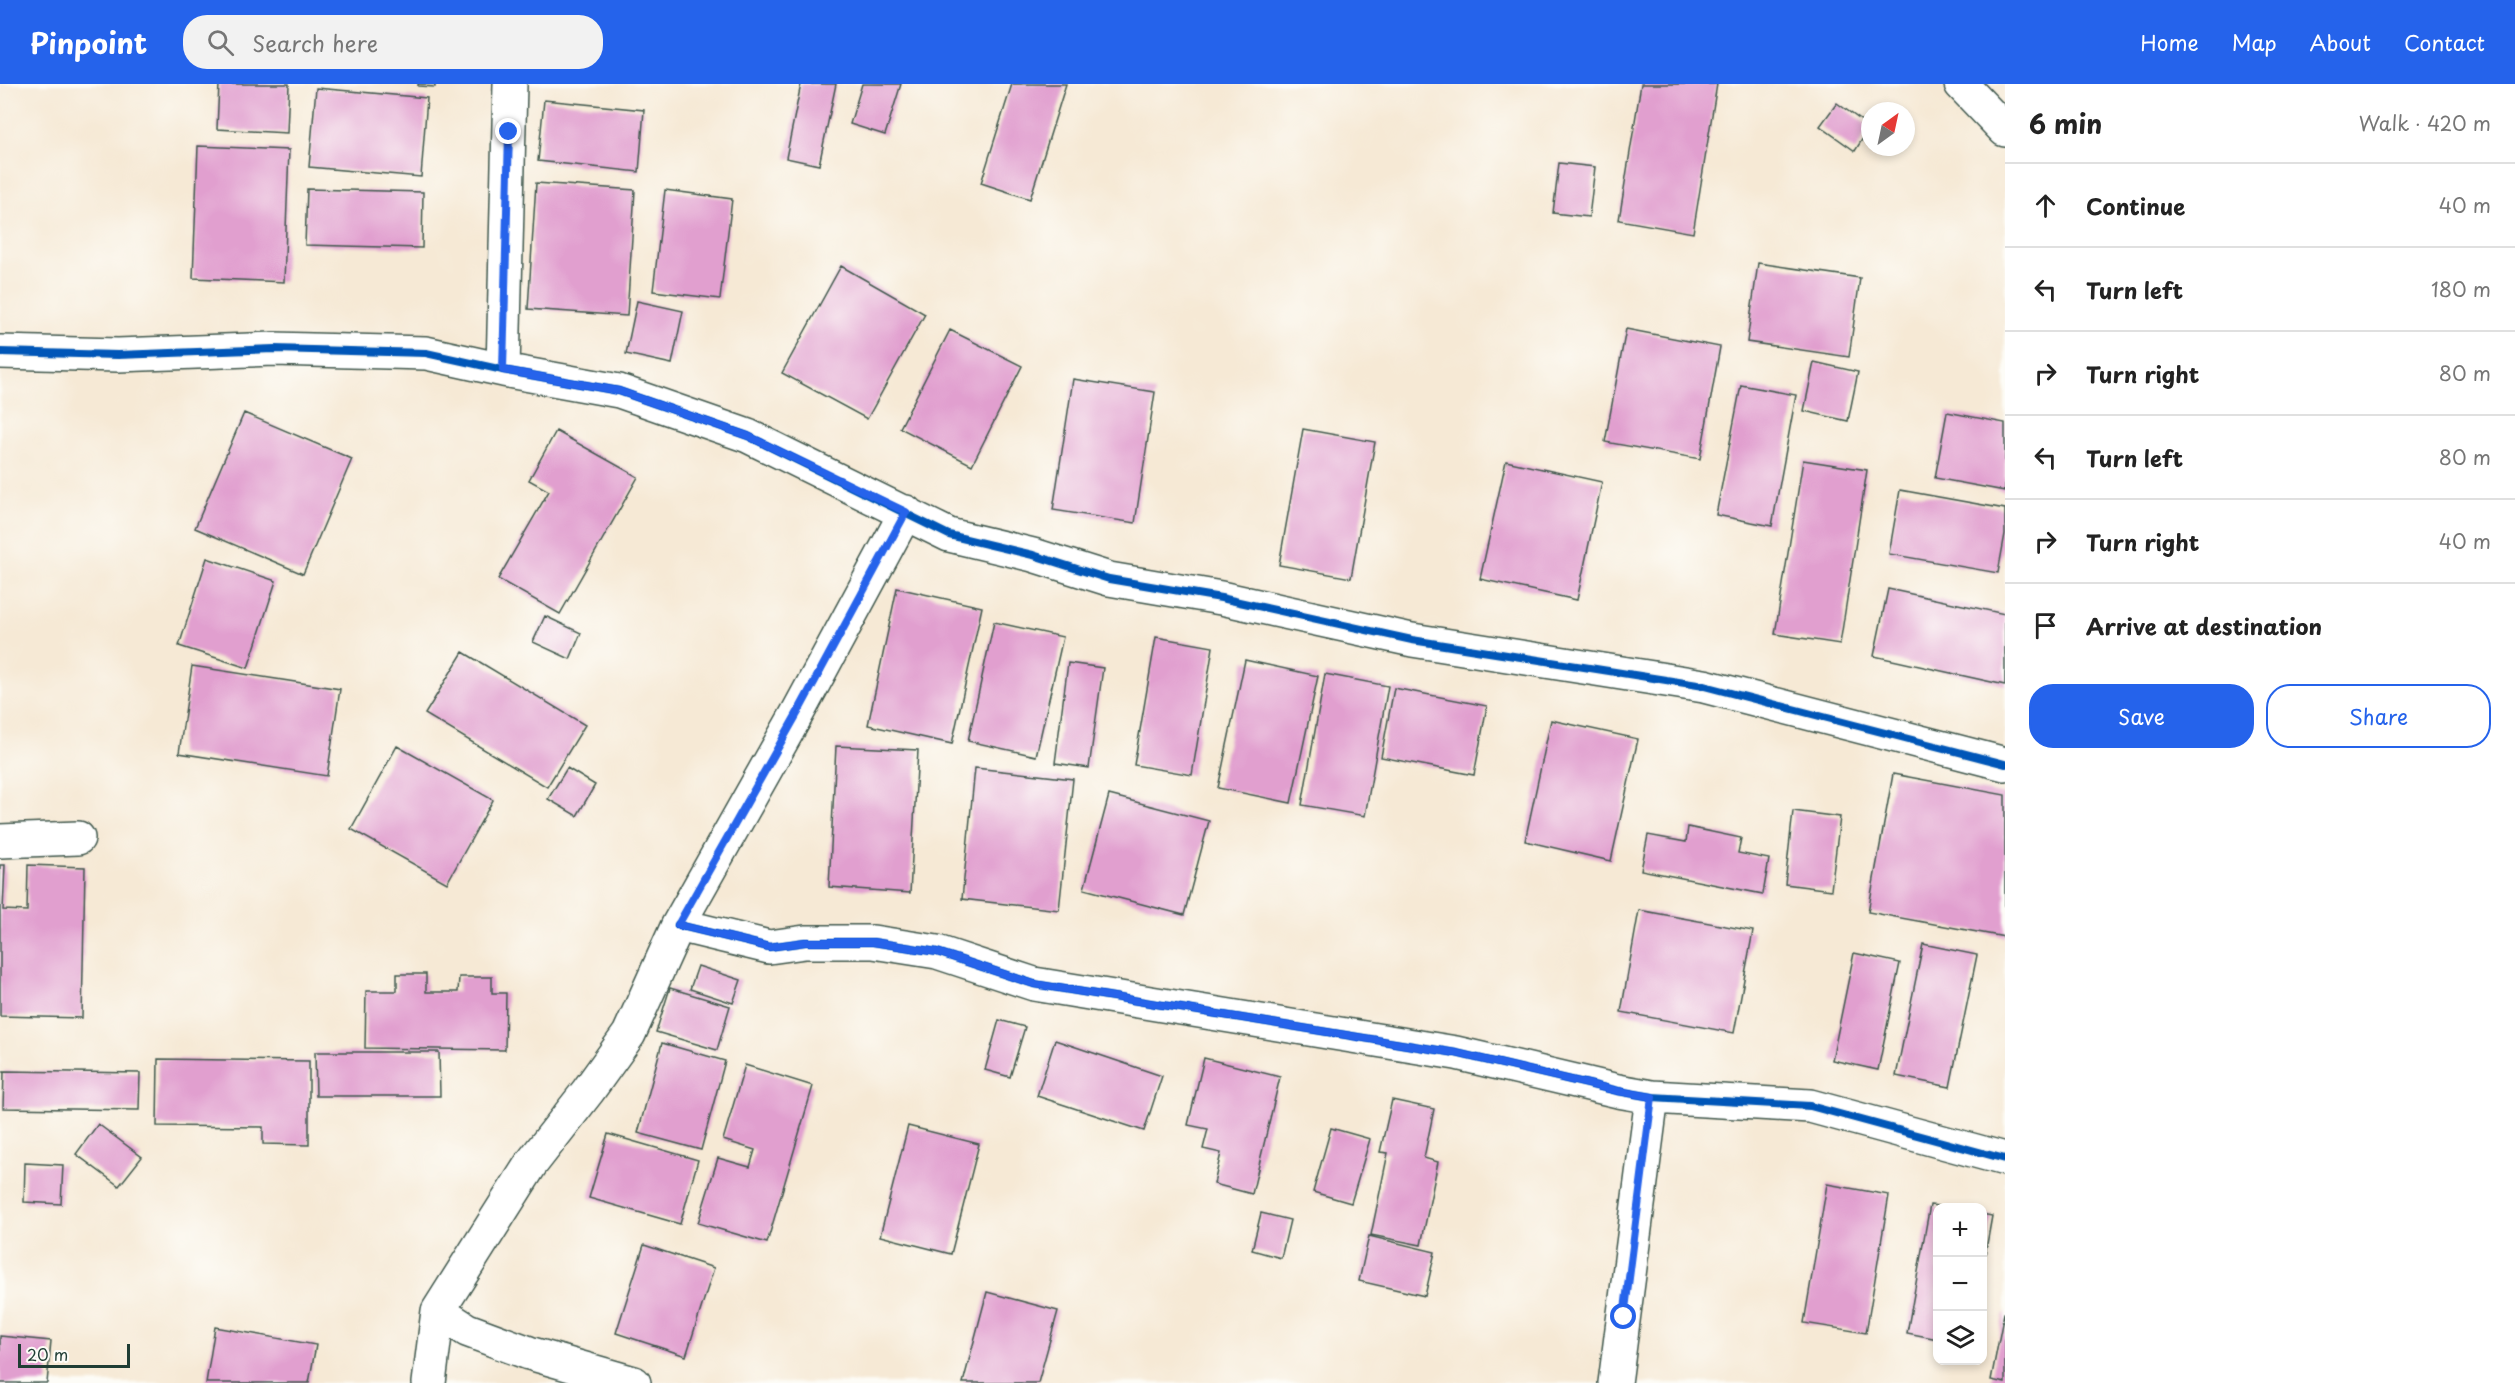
<!DOCTYPE html>
<meta charset="utf-8">
<style>
body{margin:0;font-family:"Playpen Sans",sans-serif;background:#f2f2f2;color:#222}
.controls{position:absolute;right:18px;bottom:18px;display:grid;overflow:hidden;border-radius:12px;box-shadow:0 3px 9px #0003}
.controls button{width:54px;height:54px;display:grid;place-items:center;padding:0;border:0;border-bottom:2px solid #e0e0e0;background:#fff;color:#222;font:30px sans-serif}
.compass{position:absolute;left:1861px;top:18px;width:54px;height:54px;border-radius:50%;background:#fff;box-shadow:0 3px 9px #0003;rotate:33deg}
.scale{position:absolute;left:18px;bottom:15px;width:112px;box-sizing:border-box;padding-left:6px;border:3px solid #1f3d34;border-top:0;font-size:16px;line-height:21px;white-space:nowrap;color:#1f3d34;-webkit-text-stroke:4px #fdfcf7;paint-order:stroke}
.stop{position:absolute;width:18px;height:18px;margin:-14px;border:4px solid #2563eb;border-radius:50%;background:#fff}
.stop.end{background:#2563eb;border-color:#fff;box-shadow:0 2px 6px #0008}
.list{margin:0;padding:0;list-style:none}
h2{display:flex;justify-content:space-between;align-items:center;height:78px;margin:0;padding:0 24px;font-size:26px}
h2 small{font-size:20px;font-weight:400;color:#767676}
.list li{display:grid;grid-template-columns:39px 1fr auto;gap:18px;align-items:center;box-sizing:border-box;height:84px;padding:0 24px;border-top:2px solid #e0e0e0}
.list b{display:block;font-size:22px;white-space:nowrap}
.list em{font-size:20px;font-style:normal;color:#767676}
.actions{display:flex;gap:12px;padding:18px 24px}
.actions a{flex:1;padding:14px 0;border:2px solid #2563eb;border-radius:24px;text-align:center;font-size:21px;color:#2563eb}
.actions .main{background:#2563eb;color:#fff}
.icon{flex:none;width:33px;height:33px;fill:none;stroke:currentColor;stroke-width:2;stroke-linecap:round;stroke-linejoin:round}
.map{position:relative;flex:none;width:2005px;height:1299px;overflow:hidden}
header{display:flex;align-items:center;gap:36px;box-sizing:border-box;height:84px;padding:0 30px;background:#2563eb;color:#fff}
header strong{font-size:28px}
nav{display:flex;gap:33px;margin-inline-start:auto;font-size:21px}
.search{width:420px;height:54px;background:#f2f2f2;display:flex;align-items:center;gap:15px;box-sizing:border-box;padding:0 21px;border-radius:24px;color:#767676;font-size:22px}
main{display:flex}
aside{flex:1;background:#fff}
.map>svg:first-child{display:block}
.building{fill:#e19fcf}
.lines{fill:none;stroke-linecap:round;stroke-linejoin:round}
.minor-casing{stroke:#3f574c;stroke-width:36}
.secondary-casing{stroke:#3f574c;stroke-width:36}
.minor{stroke:#fff;stroke-width:33}
.secondary{stroke:#fff;stroke-width:33}
.cycleway-casing{stroke:#fdfcf7;stroke-width:11}
.cycleway{stroke:#0057b8;stroke-width:8}
.route{stroke:#2563eb;stroke-width:8}
</style>
<header>
<strong>Pinpoint</strong>
<div class="search"><svg class="icon" aria-label="search" viewBox="0 0 24 24"><circle cx="10" cy="10" r="6"/><path d="M15 15l6 6"/></svg>Search here</div>
<nav><a>Home</a><a>Map</a><a>About</a><a>Contact</a></nav>
</header>
<main>
<div class="map">
<svg width="2005" height="1299" viewBox="0 0 2005 1299">
<rect width="100%" height="100%" fill="#fdfcf7"/>
<filter id="ink" filterUnits="userSpaceOnUse"><feTurbulence type="fractalNoise" baseFrequency=".0167" numOctaves="2"/><feDisplacementMap in="SourceGraphic" scale="12" xChannelSelector="R" yChannelSelector="G"/><feConvolveMatrix kernelMatrix="1 2 1 2 8 2 1 2 1" color-interpolation-filters="sRGB"/></filter>
<filter id="wash" filterUnits="userSpaceOnUse"><feTurbulence type="fractalNoise" baseFrequency=".008" numOctaves="4" result="noise"/><feDisplacementMap in="SourceGraphic" scale="24" xChannelSelector="R" yChannelSelector="G"/><feGaussianBlur stdDeviation="1.35" result="paint"/><feColorMatrix in="noise" values="0 0 0 0 0 0 0 0 0 0 0 0 0 0 0 0 0 1.4 0 .05"/><feComposite in="paint" operator="in"/></filter>
<g filter="url(#wash)">
<rect width="100%" height="100%" fill="#f6e9d5"/>
<g id="blocks">
<path class="building" d="M 219,0 L 289,0 L 287,49 L 217,45 Z
M 418,0 L 435,0 L 435,3 L 418,2 Z
M 801,0 L 836,0 L 819,81 L 786,74 Z
M 862,0 L 901,0 L 885,51 L 850,40 Z
M 1012,0 L 1066,0 L 1030,115 L 981,99 Z
M 1641,0 L 1717,0 L 1693,149 L 1619,136 Z
M 316,4 L 427,14 L 421,93 L 309,83 Z
M 544,16 L 644,26 L 639,88 L 538,77 Z
M 1837,19 L 1870,43 L 1855,67 L 1820,42 Z
M 198,62 L 289,66 L 284,198 L 193,194 Z
M 1559,79 L 1595,83 L 1589,133 L 1553,129 Z
M 536,99 L 635,106 L 627,232 L 528,225 Z
M 307,105 L 423,108 L 422,164 L 305,161 Z
M 665,106 L 732,115 L 720,215 L 653,207 Z
M 1758,179 L 1860,194 L 1849,273 L 1747,258 Z
M 841,182 L 925,230 L 867,335 L 782,289 Z
M 637,217 L 683,227 L 672,280 L 626,270 Z
M 1626,245 L 1720,263 L 1700,375 L 1605,358 Z
M 950,246 L 1022,282 L 972,381 L 900,344 Z
M 1814,278 L 1858,288 L 1848,337 L 1804,327 Z
M 1073,295 L 1155,308 L 1135,439 L 1053,426 Z
M 1741,301 L 1796,311 L 1772,442 L 1716,431 Z
M 1947,328 L 2005,339 L 2005,407 L 1935,394 Z
M 244,329 L 352,375 L 303,490 L 195,444 Z
M 1303,345 L 1375,358 L 1351,494 L 1279,481 Z
M 556,347 L 638,393 L 560,530 L 498,495 L 549,407 L 529,396 Z
M 1803,376 L 1867,386 L 1840,560 L 1775,550 Z
M 1506,377 L 1602,398 L 1577,516 L 1480,495 Z
M 1900,406 L 2005,425 L 2005,450 L 1998,489 L 1889,470 Z
M 207,474 L 276,497 L 248,584 L 179,562 Z
M 897,504 L 982,523 L 952,660 L 868,641 Z
M 1888,505 L 2005,530 L 2005,601 L 1874,572 Z
M 545,532 L 581,549 L 570,575 L 533,558 Z
M 994,538 L 1063,553 L 1036,672 L 968,657 Z
M 1156,553 L 1213,563 L 1192,691 L 1134,681 Z
M 463,568 L 585,641 L 547,703 L 425,630 Z
M 1245,576 L 1318,592 L 1291,719 L 1218,704 Z
M 1068,579 L 1103,584 L 1089,684 L 1055,679 Z
M 192,582 L 340,605 L 327,692 L 179,669 Z
M 1325,590 L 1388,602 L 1365,732 L 1302,721 Z
M 1394,604 L 1487,622 L 1474,691 L 1381,673 Z
M 1551,636 L 1638,655 L 1611,777 L 1525,757 Z
M 397,662 L 493,716 L 447,799 L 351,745 Z
M 836,662 L 918,666 L 910,809 L 829,803 Z
M 567,684 L 595,701 L 577,732 L 548,715 Z
M 975,684 L 1073,695 L 1059,826 L 962,815 Z
M 1893,690 L 2005,711 L 2005,853 L 1868,828 Z
M 1109,711 L 1209,737 L 1184,831 L 1084,805 Z
M 1793,727 L 1840,733 L 1831,806 L 1785,800 Z
M 1688,743 L 1741,754 L 1738,769 L 1769,775 L 1763,810 L 1641,786 L 1648,751 L 1686,758 Z
M 0,781 L 5,781 L 3,826 L 27,827 L 28,781 L 85,783 L 82,934 L 0,932 Z
M 1639,826 L 1753,847 L 1734,949 L 1621,928 Z
M 1923,860 L 1977,871 L 1950,1003 L 1896,992 Z
M 1854,869 L 1900,879 L 1878,986 L 1832,976 Z
M 698,882 L 741,896 L 733,919 L 690,905 Z
M 397,890 L 426,890 L 426,908 L 458,908 L 459,893 L 492,893 L 492,909 L 506,909 L 505,966 L 365,964 L 366,907 L 397,907 Z
M 670,904 L 730,922 L 717,966 L 656,948 Z
M 999,936 L 1025,943 L 1010,993 L 985,986 Z
M 1055,956 L 1162,992 L 1144,1047 L 1037,1012 Z
M 662,959 L 725,977 L 701,1066 L 638,1049 Z
M 315,968 L 439,968 L 440,1012 L 316,1012 Z
M 1204,974 L 1280,993 L 1252,1110 L 1214,1100 L 1221,1069 L 1203,1065 L 1208,1045 L 1188,1041 Z
M 158,975 L 309,977 L 309,1061 L 263,1060 L 263,1043 L 157,1042 Z
M 745,981 L 813,1002 L 767,1159 L 698,1139 L 718,1074 L 750,1083 L 755,1066 L 723,1056 Z
M 4,987 L 140,989 L 139,1026 L 3,1024 Z
M 1392,1016 L 1434,1025 L 1424,1074 L 1438,1078 L 1421,1161 L 1371,1151 L 1388,1069 L 1380,1068 Z
M 98,1040 L 142,1073 L 119,1102 L 76,1070 Z
M 908,1042 L 979,1060 L 951,1170 L 880,1152 Z
M 1331,1044 L 1370,1055 L 1351,1119 L 1313,1108 Z
M 608,1050 L 698,1076 L 680,1140 L 589,1114 Z
M 25,1079 L 63,1081 L 61,1120 L 24,1118 Z
M 1827,1100 L 1889,1111 L 1866,1249 L 1804,1239 Z
M 1930,1121 L 1938,1122 L 1938,1255 L 1907,1249 Z
M 1261,1129 L 1290,1136 L 1281,1174 L 1252,1166 Z
M 1982,1130 L 1992,1132 L 1984,1177 L 1982,1177 Z
M 1369,1152 L 1435,1168 L 1425,1212 L 1359,1197 Z
M 644,1161 L 714,1184 L 686,1272 L 616,1249 Z
M 987,1208 L 1058,1227 L 1038,1299 L 963,1299 Z
M 2004,1229 L 2005,1229 L 2005,1299 L 1991,1296 Z
M 215,1243 L 316,1261 L 309,1299 L 206,1299 Z
M 0,1252 L 51,1257 L 47,1299 L 0,1299 Z"/>
</g>
</g>
<g filter="url(#ink)">
<use href="#blocks" fill-opacity="0" stroke="#3f574c" stroke-width="1.5"/>
<g class="lines">
<defs>
<path id="minor" d="M 0,268 L 118,271 L 274,265 L 426,269 L 503,286 L 619,307 L 748,352 L 949,451 L 1033,471 L 1109,495 L 1221,514 L 1412,556 L 1704,602 L 2005,680
M 503,286 L 510,0
M 0,757 L 78,754
M 678,841 L 769,863 L 805,858 L 873,858 L 937,868 L 1034,900 L 1456,969 L 1618,1007 L 1652,1013 L 1810,1022 L 2005,1075
M 438,1227 L 467,1246 L 529,1269 L 634,1299
M 429,1299 L 438,1227 L 531,1080 L 588,1007 L 629,950 L 678,841 L 798,628 L 906,428
M 1615,1299 L 1652,1013"/>
<path id="secondary" d="M 1961,0 L 2005,46"/>
</defs>
<use href="#minor" class="minor-casing"/>
<use href="#secondary" class="secondary-casing"/>
<use href="#minor" class="minor"/>
<use href="#secondary" class="secondary"/>
<defs>
<path id="cycleway" d="M 0,268 L 118,271 L 274,265 L 426,269 L 503,286 L 619,307 L 748,352 L 949,451 L 1033,471 L 1109,495 L 1221,514 L 1412,556 L 1704,602 L 2005,680
M 678,841 L 769,863 L 805,858 L 873,858 L 937,868 L 1034,900 L 1456,969 L 1618,1007 L 1652,1013 L 1810,1022 L 2005,1075"/>
</defs>
<use href="#cycleway" class="cycleway-casing"/>
<use href="#cycleway" class="cycleway"/>
</g>
</g>
<g class="lines" filter="url(#ink)">
<path class="route" d="M 509,48 L 503,286 L 619,307 L 748,352 L 906,428 L 798,628 L 678,841 L 769,863 L 805,858 L 873,858 L 937,868 L 1034,900 L 1456,969 L 1618,1007 L 1652,1013 L 1624,1233"/>
</g>
</svg>
<div class="controls">
<button>+</button>
<button>−</button>
<button><svg class="icon" aria-label="layers" viewBox="0 0 24 24"><path d="M12 4l9 5-9 5-9-5zM3 14l9 5 9-5"/></svg></button>
</div>
<svg class="compass" viewBox="-18 -18 36 36"><path d="M0-13l5 13h-10z" fill="#e53935"/><path d="M0 13l5-13h-10z" fill="#767676"/></svg>
<div class="scale">20 m</div>
<div class="stop" style="left:1624px;top:1233px"></div>
<div class="stop end" style="left:509px;top:48px"></div>
</div>
<aside>
<h2>6 min<small>Walk · 420 m</small></h2>
<ul class="list">
<li><svg class="icon" aria-label="ahead" viewBox="0 0 24 24"><path d="M12 20V5M6 11l6-6 6 6"/></svg><div><b>Continue</b></div><em>40 m</em></li>
<li><svg class="icon" aria-label="left" viewBox="0 0 24 24"><path d="M17 20v-9H6M10 6l-5 5 5 5"/></svg><div><b>Turn left</b></div><em>180 m</em></li>
<li><svg class="icon" aria-label="right" viewBox="0 0 24 24"><path d="M7 20v-9h11M14 6l5 5-5 5"/></svg><div><b>Turn right</b></div><em>80 m</em></li>
<li><svg class="icon" aria-label="left" viewBox="0 0 24 24"><path d="M17 20v-9H6M10 6l-5 5 5 5"/></svg><div><b>Turn left</b></div><em>80 m</em></li>
<li><svg class="icon" aria-label="right" viewBox="0 0 24 24"><path d="M7 20v-9h11M14 6l5 5-5 5"/></svg><div><b>Turn right</b></div><em>40 m</em></li>
<li><svg class="icon" aria-label="arrive" viewBox="0 0 24 24"><path d="M6 21V4h12l-3 4 3 4H6"/></svg><div><b>Arrive at destination</b></div></li>
</ul>
<div class="actions"><a class="main">Save</a><a>Share</a></div>
</aside>
</main>
